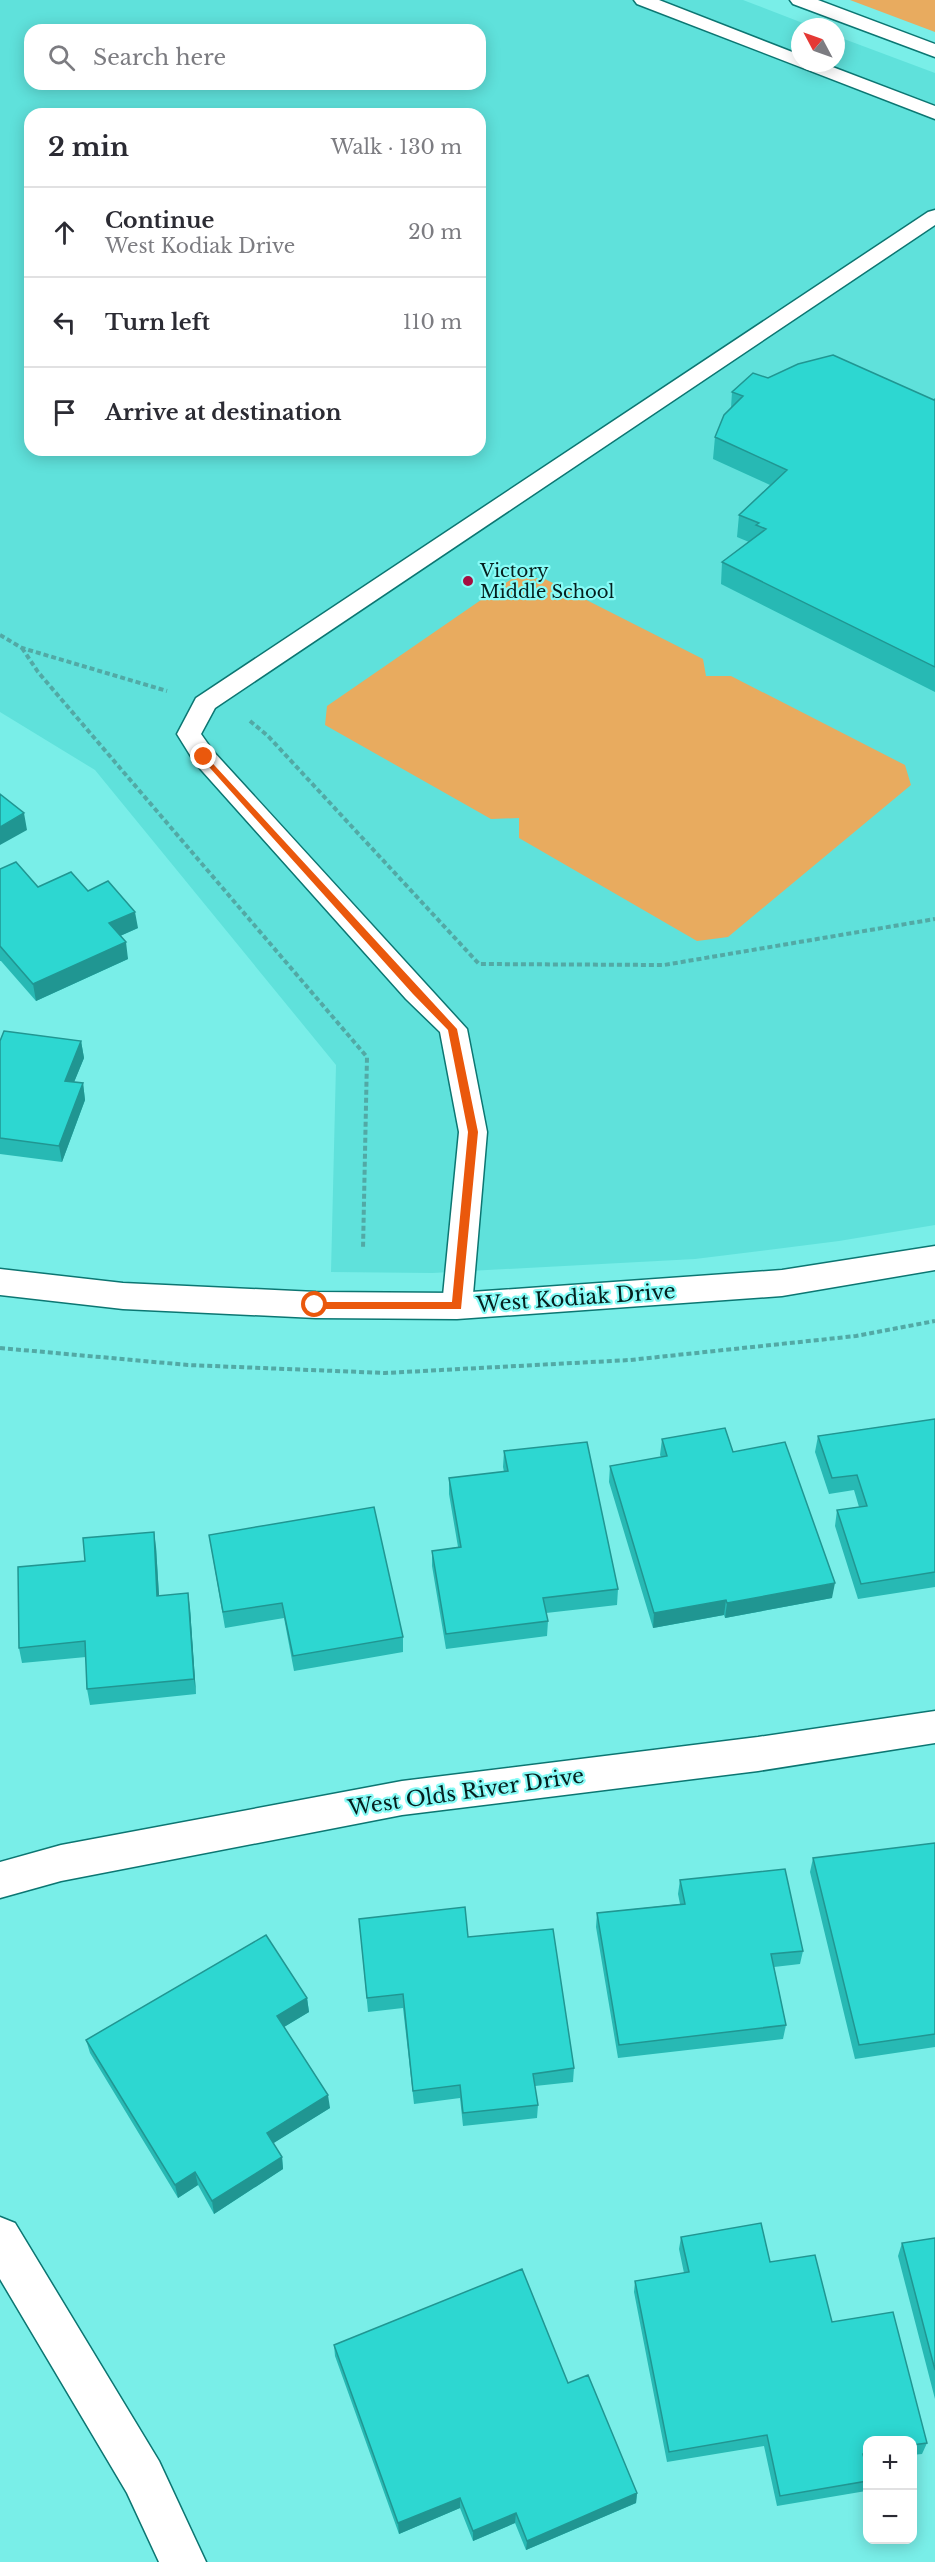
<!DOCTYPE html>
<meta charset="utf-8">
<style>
body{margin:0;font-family:"Libre Baskerville",serif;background:#f7f7f7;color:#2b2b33}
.controls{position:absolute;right:18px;bottom:18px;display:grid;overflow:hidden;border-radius:12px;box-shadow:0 3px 15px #0003}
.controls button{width:54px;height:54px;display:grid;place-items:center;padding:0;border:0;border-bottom:2px solid #e1e1e2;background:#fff;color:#2b2b33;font:30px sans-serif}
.compass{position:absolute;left:791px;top:18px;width:54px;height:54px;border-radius:50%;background:#fff;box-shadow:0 3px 15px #0003;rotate:311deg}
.stop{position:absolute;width:18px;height:18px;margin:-14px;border:4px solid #ea580c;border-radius:50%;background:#fff}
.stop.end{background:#ea580c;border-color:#fff;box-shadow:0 2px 6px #0008}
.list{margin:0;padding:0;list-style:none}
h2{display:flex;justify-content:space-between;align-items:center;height:78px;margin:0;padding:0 24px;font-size:26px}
h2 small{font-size:20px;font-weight:400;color:#7c7c81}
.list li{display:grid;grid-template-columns:39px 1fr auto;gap:18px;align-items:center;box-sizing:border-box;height:90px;padding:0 24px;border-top:2px solid #e1e1e2}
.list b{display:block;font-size:22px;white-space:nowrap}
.list p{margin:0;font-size:20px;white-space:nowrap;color:#7c7c81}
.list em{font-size:20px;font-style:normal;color:#7c7c81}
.icon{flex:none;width:33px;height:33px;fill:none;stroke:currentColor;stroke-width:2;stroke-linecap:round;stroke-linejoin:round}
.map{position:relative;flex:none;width:935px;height:2562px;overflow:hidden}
.search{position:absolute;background:#fff;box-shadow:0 3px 15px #0003;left:24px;top:24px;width:462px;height:66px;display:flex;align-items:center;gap:15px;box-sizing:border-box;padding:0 21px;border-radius:18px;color:#7c7c81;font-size:22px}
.panel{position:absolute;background:#fff;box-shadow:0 3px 15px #0003;left:24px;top:108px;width:462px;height:348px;border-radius:18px}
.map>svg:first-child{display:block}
.built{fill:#5fe1db;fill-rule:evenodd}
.green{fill:#e8ab5f}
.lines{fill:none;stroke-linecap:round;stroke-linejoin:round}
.service-casing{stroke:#0c7672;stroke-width:3}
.minor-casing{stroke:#0c7672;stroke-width:3}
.tertiary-casing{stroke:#0c7672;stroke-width:3}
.path{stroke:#52a9a5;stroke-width:4;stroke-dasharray:5 3;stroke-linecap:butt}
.service{fill:#fff;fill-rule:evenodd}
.minor{fill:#fff;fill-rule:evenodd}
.tertiary{fill:#fff;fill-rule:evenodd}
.wall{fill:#27b9b4}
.shaded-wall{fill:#209692}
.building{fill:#2dd7d1;stroke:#209692;stroke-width:1.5}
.route{fill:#ea580c}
.poi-dot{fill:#a60e40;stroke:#87fbf6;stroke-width:2}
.labels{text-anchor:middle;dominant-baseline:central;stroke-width:4.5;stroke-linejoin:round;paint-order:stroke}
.far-poi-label{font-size:18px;fill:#051f1e;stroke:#87fbf6;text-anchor:start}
.street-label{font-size:21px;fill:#051f1e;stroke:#87fbf6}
</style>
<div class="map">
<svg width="935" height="2562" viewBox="0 0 935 2562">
<rect width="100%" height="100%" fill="#79eee8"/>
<path class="built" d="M 0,0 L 743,0 L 813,27 L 800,27 L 800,63 L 836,63 L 836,36 L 935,73 L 935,1225 L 839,1241 L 695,1259 L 432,1273 L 331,1272 L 336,1065 L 95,770 L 0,712 ZM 30,30 L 480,30 L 480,84 L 30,84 ZM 30,114 L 480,114 L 480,450 L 30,450 Z"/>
<path class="green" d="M 850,0 L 935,0 L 935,32 Z
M 513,578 L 543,578 L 703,659 L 706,676 L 731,676 L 905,765 L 911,785 L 728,937 L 697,941 L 519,838 L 519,818 L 491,819 L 325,725 L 327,706 Z"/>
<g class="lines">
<defs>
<path id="service" d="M 634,0 L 659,0 L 800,55 L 800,63 L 822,63 L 935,106 L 935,119 L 637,4 Z
M 935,210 L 935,225 L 215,708 L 201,734 L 213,751 L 467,1029 L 487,1132 L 472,1306 L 468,1314 L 457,1318 L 446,1314 L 442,1306 L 459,1132 L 440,1032 L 406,999 L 195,763 L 177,734 L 196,698 L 928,212 Z"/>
<path id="minor" d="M 935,1711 L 935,1743 L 758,1771 L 402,1815 L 61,1881 L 0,1898 L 0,1862 L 61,1845 L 402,1781 L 758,1737 Z
M 0,2217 L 15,2223 L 159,2461 L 206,2562 L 159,2562 L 127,2493 L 0,2279 Z"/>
<path id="tertiary" d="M 790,0 L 818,0 L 935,44 L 935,57 L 793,4 Z
M 935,1246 L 935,1270 L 782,1296 L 457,1319 L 316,1318 L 123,1309 L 0,1295 L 0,1269 L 123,1283 L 316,1292 L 457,1293 L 782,1270 Z"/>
</defs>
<use href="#service" class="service-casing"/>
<use href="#minor" class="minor-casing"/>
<use href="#tertiary" class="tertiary-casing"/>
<path class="path" d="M 0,635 L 22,648 L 167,691
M 22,648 L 38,672 L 367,1057 L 363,1249
M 250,721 L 268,736 L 479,964 L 664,965 L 935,919
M 0,1348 L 188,1365 L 385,1373 L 630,1360 L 856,1336 L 935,1321"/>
<use href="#service" class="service"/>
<use href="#minor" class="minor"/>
<use href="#tertiary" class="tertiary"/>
</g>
<path class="wall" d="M 768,378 L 934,400 L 935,399 L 935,692 L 721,584 L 722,562 L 749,542 L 737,537 L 739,515 L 770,485 L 713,459 L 715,437 L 731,408 L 732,392 Z
M 0,869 L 38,887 L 88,891 L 138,928 L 120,936 L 128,959 L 36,1001 L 1,961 L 0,961 Z
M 0,1041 L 81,1041 L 84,1058 L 74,1082 L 83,1083 L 85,1100 L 62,1162 L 0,1154 Z
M 935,1419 L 935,1587 L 858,1599 L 835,1526 L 837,1510 L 859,1507 L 854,1490 L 829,1494 L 815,1452 L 818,1436 Z
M 662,1439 L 733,1452 L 832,1598 L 725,1618 L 724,1615 L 653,1628 L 609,1482 L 610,1466 L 661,1457 L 660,1455 Z
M 504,1451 L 618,1589 L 617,1605 L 546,1613 L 548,1621 L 547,1636 L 446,1649 L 432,1566 L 432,1551 L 458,1547 L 449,1494 L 449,1478 L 504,1472 L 503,1467 Z
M 209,1535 L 403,1637 L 403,1652 L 294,1671 L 284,1618 L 225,1628 Z
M 156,1547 L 159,1596 L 190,1608 L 196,1694 L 90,1705 L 87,1689 L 86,1657 L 22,1663 L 19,1648 L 85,1561 Z
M 935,1843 L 935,2047 L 855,2059 L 810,1872 L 813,1858 Z
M 680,1880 L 803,1951 L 800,1964 L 774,1967 L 786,2025 L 783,2039 L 618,2058 L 596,1927 L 597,1913 L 680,1904 L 678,1894 Z
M 359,1919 L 468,1937 L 574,2068 L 573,2082 L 535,2086 L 538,2105 L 537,2118 L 463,2126 L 460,2098 L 414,2104 L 403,2008 L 368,2012 Z
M 307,1998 L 309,2012 L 284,2027 L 330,2108 L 273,2143 L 282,2157 L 283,2169 L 214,2214 L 198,2185 L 178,2198 L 90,2053 L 86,2040 Z
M 681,2237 L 770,2262 L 832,2322 L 927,2443 L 922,2454 L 912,2455 L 912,2440 L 867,2440 L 867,2463 L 866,2463 L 867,2470 L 867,2487 L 866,2491 L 777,2506 L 764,2446 L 667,2462 L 634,2292 L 635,2281 L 684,2273 L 679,2249 Z
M 935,2238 L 935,2399 L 898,2256 L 902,2243 Z
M 334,2345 L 568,2383 L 637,2493 L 636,2503 L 526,2550 L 515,2523 L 473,2541 L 460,2508 L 399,2534 L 335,2356 Z"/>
<path class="shaded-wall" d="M 24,813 L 27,830 L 0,845 L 0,827 Z
M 135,912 L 138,928 L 111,940 L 109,923 Z
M 126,942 L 128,959 L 36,1001 L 33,984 Z
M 81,1041 L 84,1058 L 68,1097 L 65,1081 Z
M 83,1083 L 85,1100 L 62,1162 L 59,1146 Z
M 154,1532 L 156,1547 L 160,1611 L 157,1596 Z
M 835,1583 L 832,1598 L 725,1618 L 727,1603 Z
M 188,1593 L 190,1608 L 196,1694 L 194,1679 Z
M 726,1600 L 724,1615 L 653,1628 L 654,1613 Z
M 307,1998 L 309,2012 L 279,2030 L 277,2016 Z
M 328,2095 L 330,2108 L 269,2146 L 267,2133 Z
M 282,2157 L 283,2169 L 214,2214 L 212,2201 Z
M 195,2172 L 198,2185 L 178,2198 L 175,2185 Z
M 637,2493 L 636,2503 L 526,2550 L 527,2541 Z
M 460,2498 L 460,2508 L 399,2534 L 398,2523 Z
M 516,2513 L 515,2523 L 473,2541 L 473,2531 Z"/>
<path class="building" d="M 833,355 L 934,400 L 935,399 L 935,667 L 722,562 L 766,529 L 756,525 L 759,523 L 739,515 L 787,470 L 715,437 L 724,415 L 743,396 L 732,392 L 753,373 L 768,378 L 798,364 Z
M 0,794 L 24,813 L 0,827 Z
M 16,862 L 38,887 L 71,872 L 88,891 L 108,881 L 135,912 L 109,923 L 126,942 L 33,984 L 0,946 L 0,869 Z
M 4,1031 L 81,1041 L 65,1081 L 83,1083 L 59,1146 L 0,1138 L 0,1041 Z
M 935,1419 L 935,1572 L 861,1584 L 837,1510 L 867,1506 L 857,1475 L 832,1478 L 818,1436 Z
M 725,1428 L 733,1452 L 785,1442 L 835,1583 L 727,1603 L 726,1600 L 654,1613 L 610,1466 L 667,1456 L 662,1439 Z
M 587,1442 L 618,1589 L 543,1598 L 548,1621 L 446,1634 L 432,1551 L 461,1547 L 449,1478 L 508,1471 L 504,1451 Z
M 374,1507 L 403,1637 L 293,1656 L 282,1603 L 223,1612 L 209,1535 Z
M 154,1532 L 157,1596 L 188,1593 L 194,1679 L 87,1689 L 85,1641 L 19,1648 L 18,1567 L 85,1561 L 83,1538 Z
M 935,1843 L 935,2034 L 859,2045 L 813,1858 Z
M 785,1869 L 803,1951 L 771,1954 L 786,2025 L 619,2045 L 597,1913 L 685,1904 L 680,1880 Z
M 465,1907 L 468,1937 L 553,1929 L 574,2068 L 533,2074 L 538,2105 L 463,2113 L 460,2085 L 413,2091 L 403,1994 L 367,1998 L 359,1919 Z
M 266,1935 L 307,1998 L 277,2016 L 328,2095 L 267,2133 L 282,2157 L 212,2201 L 195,2172 L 175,2185 L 86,2040 Z
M 761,2223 L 770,2262 L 815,2255 L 832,2322 L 893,2312 L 927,2443 L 912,2445 L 912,2440 L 867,2440 L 867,2453 L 863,2454 L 867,2470 L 867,2481 L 780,2496 L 767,2435 L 669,2452 L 635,2281 L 689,2272 L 681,2237 Z
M 935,2238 L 935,2370 L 902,2243 Z
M 522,2269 L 568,2383 L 588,2375 L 637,2493 L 527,2541 L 516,2513 L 473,2531 L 460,2498 L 398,2523 L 334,2345 Z"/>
<path class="route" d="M 204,754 L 457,1029 L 478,1132 L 461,1309 L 315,1309 L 311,1305 L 315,1302 L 452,1302 L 468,1132 L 448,1030 L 413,994 L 201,758 L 200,757 Z"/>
<circle class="poi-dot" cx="468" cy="581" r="6"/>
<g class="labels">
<g class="far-poi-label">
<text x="480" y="571">Victory<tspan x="480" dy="21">Middle School</tspan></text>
</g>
<g class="street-label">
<text transform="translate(576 1298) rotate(-4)">West Kodiak Drive</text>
<text transform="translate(466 1792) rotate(-8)">West Olds River Drive</text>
</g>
</g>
</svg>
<div class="controls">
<button>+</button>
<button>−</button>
</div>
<svg class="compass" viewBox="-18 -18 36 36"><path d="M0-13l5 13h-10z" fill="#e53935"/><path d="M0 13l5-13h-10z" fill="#7c7c81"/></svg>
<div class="stop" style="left:315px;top:1305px"></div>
<div class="stop end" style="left:204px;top:757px"></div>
<div class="search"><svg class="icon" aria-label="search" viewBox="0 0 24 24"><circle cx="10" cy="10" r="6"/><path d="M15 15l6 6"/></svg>Search here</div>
<section class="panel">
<h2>2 min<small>Walk · 130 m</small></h2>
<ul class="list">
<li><svg class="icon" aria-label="ahead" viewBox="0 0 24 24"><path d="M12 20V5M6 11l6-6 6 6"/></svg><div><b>Continue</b><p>West Kodiak Drive</p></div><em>20 m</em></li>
<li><svg class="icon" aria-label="left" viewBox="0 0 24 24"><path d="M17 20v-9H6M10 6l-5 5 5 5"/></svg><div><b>Turn left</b></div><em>110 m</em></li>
<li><svg class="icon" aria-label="arrive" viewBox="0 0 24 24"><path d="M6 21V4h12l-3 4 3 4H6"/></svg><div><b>Arrive at destination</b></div></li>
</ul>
</section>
</div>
